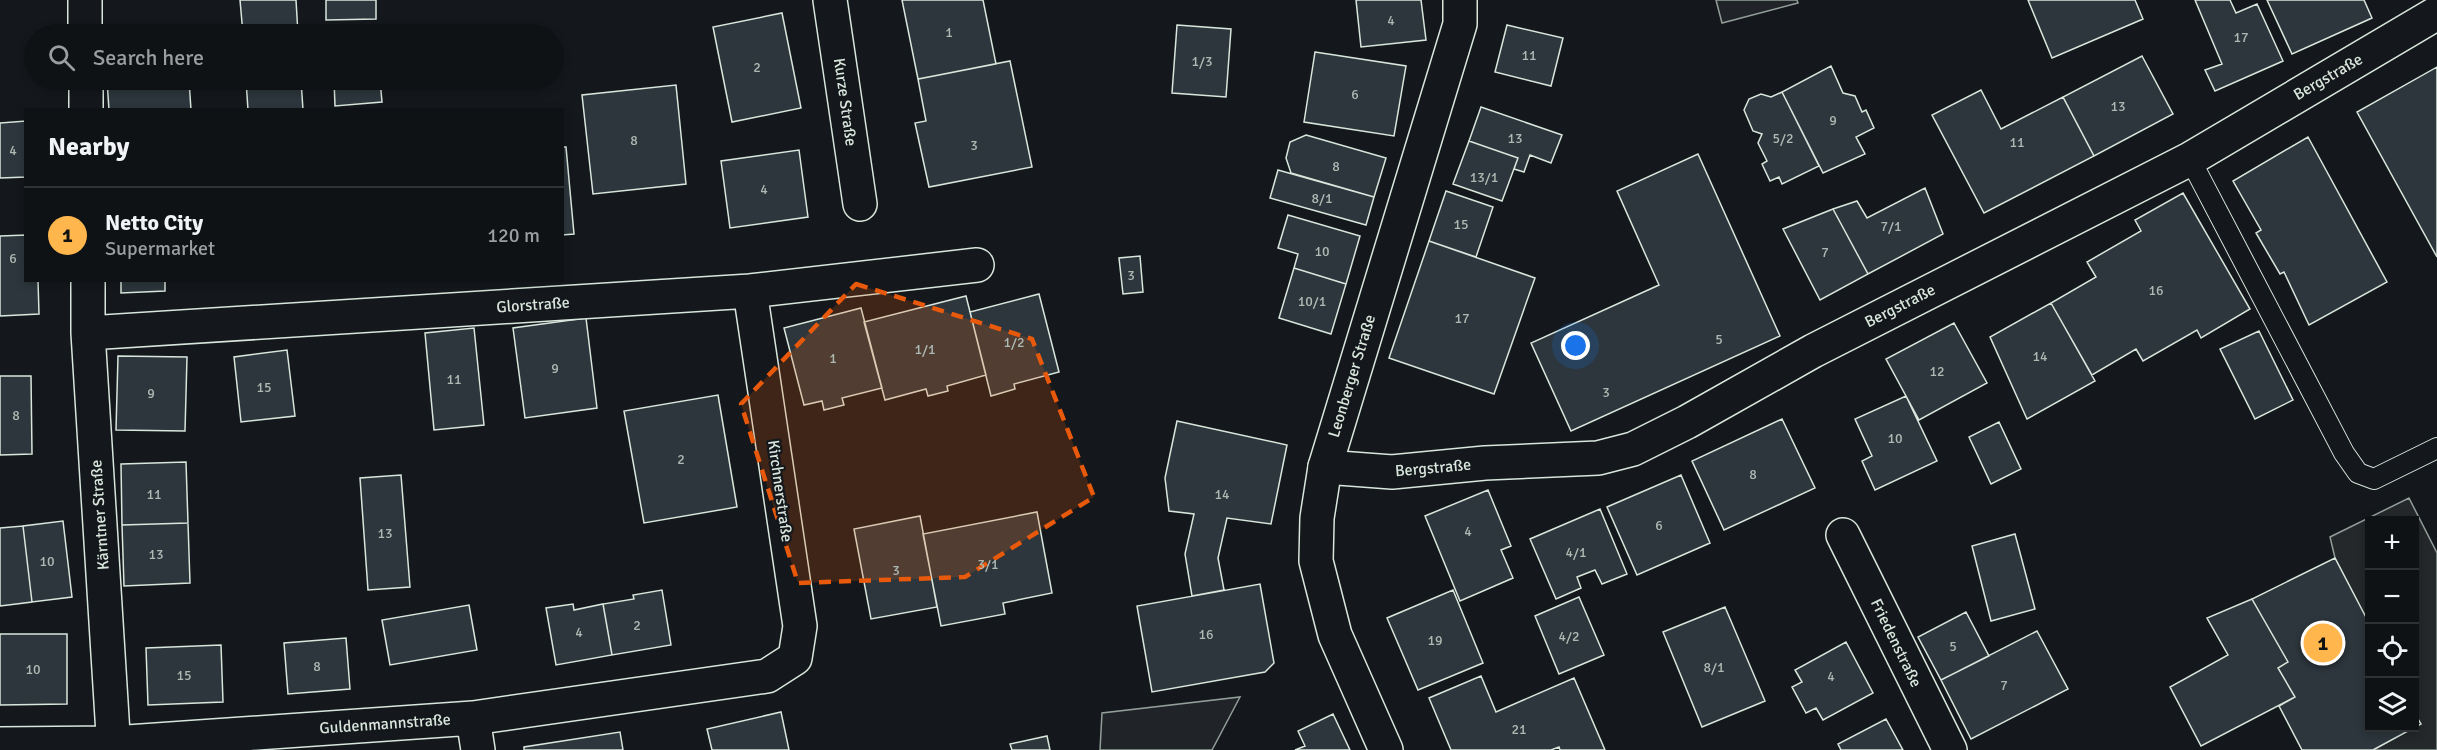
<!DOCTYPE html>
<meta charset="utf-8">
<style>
body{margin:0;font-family:Signika,sans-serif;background:#181b1e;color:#f1f3f6}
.controls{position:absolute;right:18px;bottom:18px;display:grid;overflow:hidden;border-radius:0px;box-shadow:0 3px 9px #0003}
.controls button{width:54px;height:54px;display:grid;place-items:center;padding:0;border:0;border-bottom:2px solid #2f3234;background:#0f1215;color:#f1f3f6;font:30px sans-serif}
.you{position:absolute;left:1576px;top:346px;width:21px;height:21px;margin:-15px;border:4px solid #fff;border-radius:50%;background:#1a73e8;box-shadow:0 0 0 9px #1a73e833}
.badge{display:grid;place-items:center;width:39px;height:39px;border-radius:50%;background:#ffb74d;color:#111;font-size:20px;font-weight:700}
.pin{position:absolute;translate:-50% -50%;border:3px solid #fff;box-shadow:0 2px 6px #0006}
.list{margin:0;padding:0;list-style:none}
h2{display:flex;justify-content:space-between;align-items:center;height:78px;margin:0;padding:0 24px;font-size:26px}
h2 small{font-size:20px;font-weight:400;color:#9b9ea0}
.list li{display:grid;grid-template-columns:39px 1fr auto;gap:18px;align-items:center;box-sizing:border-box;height:96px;padding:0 24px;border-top:2px solid #2f3234}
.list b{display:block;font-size:22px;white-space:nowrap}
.list p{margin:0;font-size:20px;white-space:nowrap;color:#9b9ea0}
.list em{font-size:20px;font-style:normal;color:#9b9ea0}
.icon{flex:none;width:33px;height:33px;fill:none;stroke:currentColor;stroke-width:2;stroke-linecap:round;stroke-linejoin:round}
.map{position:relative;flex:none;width:2437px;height:750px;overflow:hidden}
.search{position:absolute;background:#0f1215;box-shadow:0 3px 9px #0003;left:24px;top:24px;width:540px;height:66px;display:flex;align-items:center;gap:15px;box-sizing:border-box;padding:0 21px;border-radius:33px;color:#9b9ea0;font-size:22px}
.panel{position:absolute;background:#0f1215;box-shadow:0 3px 9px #0003;left:24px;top:108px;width:540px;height:174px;border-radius:0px}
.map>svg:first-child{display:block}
.green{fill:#202428;stroke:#939e99;stroke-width:1.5}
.parking{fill:#24282b;stroke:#939e99;stroke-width:1.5}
.building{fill:#2c363c;stroke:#d8e6dc;stroke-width:1.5}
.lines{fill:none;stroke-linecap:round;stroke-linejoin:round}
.service-casing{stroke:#d8e6dc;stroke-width:22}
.minor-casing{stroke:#d8e6dc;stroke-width:36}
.tertiary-casing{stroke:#d8e6dc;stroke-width:36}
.service{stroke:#14181c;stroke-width:20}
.minor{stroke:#14181c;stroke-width:33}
.tertiary{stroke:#14181c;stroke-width:33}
.marked{fill:#e8590c;fill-opacity:0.2;stroke:#e8590c;stroke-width:4.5;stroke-dasharray:12 8;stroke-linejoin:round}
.labels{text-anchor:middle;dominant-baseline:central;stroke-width:4.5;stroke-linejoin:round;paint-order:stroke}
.number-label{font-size:14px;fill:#adbab4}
.street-label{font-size:16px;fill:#d8e6dc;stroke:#14181c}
</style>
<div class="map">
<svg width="2437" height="750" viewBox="0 0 2437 750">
<rect width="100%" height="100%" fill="#14181c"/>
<path class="green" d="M 1716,0 L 1797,0 L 1798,3 L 1722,23 Z
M 1240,697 L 1212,750 L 1100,750 L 1102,713 Z"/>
<path class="parking" d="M 2409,498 L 2437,553 L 2437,750 L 2373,750 L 2420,724 L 2414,712 L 2414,520 L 2370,520 L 2369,625 L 2335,558 L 2330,537 Z"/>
<path class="building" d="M 240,0 L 296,0 L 298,34 L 243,34 Z
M 326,0 L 376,0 L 376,19 L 326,20 Z
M 902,0 L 983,0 L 996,64 L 918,79 Z
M 1356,0 L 1421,0 L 1426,40 L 1361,47 Z
M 2028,0 L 2135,0 L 2143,19 L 2052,58 Z
M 2195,0 L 2230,0 L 2236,13 L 2257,4 L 2283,61 L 2215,91 L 2205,70 L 2222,64 Z
M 2267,0 L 2364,0 L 2372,18 L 2292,54 Z
M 782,13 L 801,108 L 732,122 L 713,27 Z
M 1177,25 L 1231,29 L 1226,97 L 1172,93 Z
M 1507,25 L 1563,38 L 1551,86 L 1495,72 Z
M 1315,52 L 1406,66 L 1394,136 L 1304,122 Z
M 2142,56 L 2173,114 L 2094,156 L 2063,97 Z
M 1010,61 L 1032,167 L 929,187 L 915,123 L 926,121 L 918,79 Z
M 1831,66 L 1843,93 L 1855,96 L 1862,112 L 1866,110 L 1874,128 L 1856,137 L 1865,154 L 1823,173 L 1782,92 Z
M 2437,67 L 2437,257 L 2357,112 Z
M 107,80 L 189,80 L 191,110 L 109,110 Z
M 246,80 L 301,80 L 303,110 L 248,110 Z
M 334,80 L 380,80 L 382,102 L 335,106 Z
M 676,85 L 686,184 L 593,194 L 582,95 Z
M 1981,90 L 2001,129 L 2063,97 L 2094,156 L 1984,213 L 1932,115 Z
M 1782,92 L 1819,166 L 1782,184 L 1779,177 L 1770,181 L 1762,164 L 1767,161 L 1758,143 L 1762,134 L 1753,131 L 1744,110 L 1749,99 L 1761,94 L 1771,97 Z
M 1481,107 L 1562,135 L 1551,163 L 1530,155 L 1524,172 L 1514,169 L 1518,158 L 1469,141 Z
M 26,121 L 26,177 L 0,178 L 0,123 Z
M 1306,135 L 1386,158 L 1374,197 L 1291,173 L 1286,158 L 1290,142 Z
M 2308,137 L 2387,282 L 2309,325 L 2284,272 L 2280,274 L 2256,233 L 2261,230 L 2233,181 Z
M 1469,141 L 1518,158 L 1502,201 L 1453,184 Z
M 562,147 L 566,147 L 574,234 L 562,235 Z
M 799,150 L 808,217 L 730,228 L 721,161 Z
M 1698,154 L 1780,336 L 1571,431 L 1531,343 L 1659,285 L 1617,191 Z
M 1278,170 L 1374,197 L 1366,225 L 1270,198 Z
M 1925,188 L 1943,234 L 1868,274 L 1833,209 L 1857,201 L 1867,218 Z
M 1446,191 L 1493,207 L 1476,257 L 1429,241 Z
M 2183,193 L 2250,309 L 2201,338 L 2197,330 L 2143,361 L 2136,349 L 2092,375 L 2051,303 L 2096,277 L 2087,262 L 2141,231 L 2135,220 Z
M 1833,209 L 1868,274 L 1820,300 L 1783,229 Z
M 1288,215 L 1360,236 L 1346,284 L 1294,268 L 1298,254 L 1278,248 Z
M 26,235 L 26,280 L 38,280 L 39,314 L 0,316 L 0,236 Z
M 1429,241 L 1535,278 L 1494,394 L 1389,358 Z
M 1140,256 L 1143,292 L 1123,294 L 1119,258 Z
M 1294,268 L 1346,284 L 1331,334 L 1279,318 Z
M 121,280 L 165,280 L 165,291 L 121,293 Z
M 1039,294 L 1059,372 L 1014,384 L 1015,389 L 991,396 L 970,312 Z
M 966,296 L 986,375 L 947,386 L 948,391 L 928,396 L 926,389 L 885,400 L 864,322 Z
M 2051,303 L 2095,381 L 2027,419 L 1990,337 Z
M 861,308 L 882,388 L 842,398 L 844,405 L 824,410 L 822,401 L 804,405 L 784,328 Z
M 586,318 L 597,408 L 525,418 L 513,328 Z
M 1954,323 L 1987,383 L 1919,420 L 1886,359 Z
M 474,328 L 484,425 L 434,430 L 425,333 Z
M 2259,331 L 2293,400 L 2255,419 L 2220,349 Z
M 287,350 L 295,416 L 241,422 L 234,357 Z
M 118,356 L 187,357 L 185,431 L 116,430 Z
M 0,376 L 31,376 L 32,454 L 0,455 Z
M 718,395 L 737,507 L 644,523 L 624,411 Z
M 1906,396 L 1937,461 L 1875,490 L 1862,461 L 1872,456 L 1855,419 Z
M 1782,419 L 1815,488 L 1724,530 L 1692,461 Z
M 1177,421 L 1287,445 L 1271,524 L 1227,518 L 1218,558 L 1224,590 L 1192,596 L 1185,554 L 1194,514 L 1169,511 L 1165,478 Z
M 1999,422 L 2021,469 L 1991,484 L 1969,437 Z
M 186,462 L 188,523 L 122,525 L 121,464 Z
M 401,475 L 410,587 L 368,590 L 360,478 Z
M 1681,475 L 1710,543 L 1637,575 L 1607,507 Z
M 1488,490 L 1511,546 L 1501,550 L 1513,578 L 1460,601 L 1425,516 Z
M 1600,509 L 1627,574 L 1602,584 L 1595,570 L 1577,577 L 1581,588 L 1556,599 L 1530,539 Z
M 1037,512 L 1052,593 L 1003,603 L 1005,614 L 941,626 L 923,534 Z
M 920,516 L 937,607 L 871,619 L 854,529 Z
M 63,521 L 72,597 L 32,602 L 23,526 Z
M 188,523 L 190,583 L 124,586 L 122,525 Z
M 23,526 L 32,602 L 0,606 L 0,528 Z
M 2015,534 L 2035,609 L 1991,621 L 1972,546 Z
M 2335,558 L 2370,625 L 2370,728 L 2414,728 L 2414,712 L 2421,724 L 2373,750 L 2302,750 L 2279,706 L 2295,697 L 2278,668 L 2288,662 L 2252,599 Z
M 1260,584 L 1274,663 L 1265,672 L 1152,692 L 1137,606 Z
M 662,590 L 671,645 L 612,655 L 603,604 L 634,599 L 633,595 Z
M 1453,590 L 1483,663 L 1418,690 L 1387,618 Z
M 1579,597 L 1604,655 L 1559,674 L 1535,616 Z
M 2252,599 L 2288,662 L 2278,668 L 2295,697 L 2201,746 L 2170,687 L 2228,655 L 2207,618 Z
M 573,604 L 574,610 L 603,604 L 612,655 L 556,665 L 546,608 Z
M 469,605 L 477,650 L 390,665 L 382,620 Z
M 1725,607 L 1765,701 L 1702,727 L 1663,632 Z
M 1966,612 L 1989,656 L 1941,680 L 1918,637 Z
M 2037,631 L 2068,689 L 1971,739 L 1941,680 Z
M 0,634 L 67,634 L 67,704 L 0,705 Z
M 346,638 L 350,689 L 288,694 L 284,643 Z
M 1846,642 L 1873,693 L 1823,720 L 1816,708 L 1806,713 L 1792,687 L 1802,682 L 1795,670 Z
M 221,645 L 223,702 L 148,705 L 146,648 Z
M 1481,676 L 1496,712 L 1574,678 L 1605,750 L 1560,750 L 1559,747 L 1551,750 L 1451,750 L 1429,698 Z
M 781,712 L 789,750 L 712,750 L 707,729 Z
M 1333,714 L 1350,750 L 1295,750 L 1305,746 L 1298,731 Z
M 1886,719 L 1903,750 L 1841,750 L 1838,744 Z
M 620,732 L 623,750 L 524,750 L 524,747 Z
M 1047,736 L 1050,750 L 1012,750 L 1010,744 Z"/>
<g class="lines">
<defs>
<path id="service" d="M 2190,159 L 2344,453 L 2358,473 L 2374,479 L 2437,448"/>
<path id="minor" d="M 85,0 L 85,34
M 830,0 L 860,204
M 86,80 L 86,110
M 88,280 L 88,333 L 114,750
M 88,333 L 750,291 L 977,265
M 1325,467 L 1392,472 L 1485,463 L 1598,458 L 1633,449 L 1687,422 L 1813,351 L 2190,159 L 2437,13
M 1843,535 L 1950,750
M 473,718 L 478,750
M 0,744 L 113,743 L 473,718 L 767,676 L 795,658 L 800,626 L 750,291"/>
<path id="tertiary" d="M 1386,750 L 1335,635 L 1316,561 L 1317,518 L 1325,467 L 1460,24 L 1460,0"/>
</defs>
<use href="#service" class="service-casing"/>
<use href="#minor" class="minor-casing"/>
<use href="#tertiary" class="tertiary-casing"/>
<use href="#service" class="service"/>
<use href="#minor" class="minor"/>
<use href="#tertiary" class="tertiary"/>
</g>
<path class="marked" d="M 856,284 L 1032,339 L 1094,497 L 965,577 L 798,583 L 741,404 Z"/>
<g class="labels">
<g class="number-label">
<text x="1391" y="20">4</text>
<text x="949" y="32">1</text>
<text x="2241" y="37">17</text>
<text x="1529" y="55">11</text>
<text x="1202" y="61">1/3</text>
<text x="757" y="67">2</text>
<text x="1355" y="94">6</text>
<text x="2118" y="106">13</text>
<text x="1833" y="120">9</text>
<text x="1515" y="138">13</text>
<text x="1783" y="138">5/2</text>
<text x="634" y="140">8</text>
<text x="2017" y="142">11</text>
<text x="974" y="145">3</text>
<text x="13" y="150">4</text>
<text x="1336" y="166">8</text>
<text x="1484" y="177">13/1</text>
<text x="764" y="189">4</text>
<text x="1322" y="198">8/1</text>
<text x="1461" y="224">15</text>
<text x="1891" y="226">7/1</text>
<text x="1322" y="251">10</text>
<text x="1825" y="252">7</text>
<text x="13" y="258">6</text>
<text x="1131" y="275">3</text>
<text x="2156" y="290">16</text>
<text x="1312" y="301">10/1</text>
<text x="1462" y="318">17</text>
<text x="1719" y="339">5</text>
<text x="1014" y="342">1/2</text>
<text x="925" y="349">1/1</text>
<text x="2040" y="356">14</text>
<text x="833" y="358">1</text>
<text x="555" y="368">9</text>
<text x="1937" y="371">12</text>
<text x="454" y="379">11</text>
<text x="264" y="387">15</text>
<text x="1606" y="392">3</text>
<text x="151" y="393">9</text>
<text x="16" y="415">8</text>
<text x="1895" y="438">10</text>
<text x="681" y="459">2</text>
<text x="1753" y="474">8</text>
<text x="154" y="494">11</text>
<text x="1222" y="494">14</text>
<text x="1659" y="525">6</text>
<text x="1468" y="531">4</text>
<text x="385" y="533">13</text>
<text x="1576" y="552">4/1</text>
<text x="156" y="554">13</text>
<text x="47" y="561">10</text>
<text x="988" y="564">3/1</text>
<text x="896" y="570">3</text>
<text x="637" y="625">2</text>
<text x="579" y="632">4</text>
<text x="1206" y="634">16</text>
<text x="1569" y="636">4/2</text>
<text x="1435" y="640">19</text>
<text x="1953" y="646">5</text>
<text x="317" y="666">8</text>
<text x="1714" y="667">8/1</text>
<text x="33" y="669">10</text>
<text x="184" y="675">15</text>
<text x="1831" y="676">4</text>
<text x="2004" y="685">7</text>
<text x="1519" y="729">21</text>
</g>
<g class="street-label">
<text transform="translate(2328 77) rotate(-30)">Bergstraße</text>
<text transform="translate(845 102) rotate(82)">Kurze Straße</text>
<text transform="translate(533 305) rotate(-4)">Glorstraße</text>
<text transform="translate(1900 306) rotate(-27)">Bergstraße</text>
<text transform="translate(1352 376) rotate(-73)">Leonberger Straße</text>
<text transform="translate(1433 468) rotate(-5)">Bergstraße</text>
<text transform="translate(780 491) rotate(82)">Kirchnerstraße</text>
<text transform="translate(100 515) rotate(-94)">Kärntner Straße</text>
<text transform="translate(1896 643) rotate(64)">Friedenstraße</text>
<text transform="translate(385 724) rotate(-4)">Guldenmannstraße</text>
</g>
</g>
</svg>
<div class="controls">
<button>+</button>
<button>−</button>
<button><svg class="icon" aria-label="locate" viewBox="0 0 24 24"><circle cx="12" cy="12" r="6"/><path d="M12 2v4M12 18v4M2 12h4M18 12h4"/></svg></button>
<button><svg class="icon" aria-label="layers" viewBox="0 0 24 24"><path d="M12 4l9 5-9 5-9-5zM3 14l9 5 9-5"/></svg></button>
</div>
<div class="you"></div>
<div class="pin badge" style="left:2323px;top:643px">1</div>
<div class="search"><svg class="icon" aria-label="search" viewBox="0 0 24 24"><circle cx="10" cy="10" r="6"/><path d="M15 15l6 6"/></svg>Search here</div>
<section class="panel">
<h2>Nearby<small></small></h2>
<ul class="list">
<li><span class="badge">1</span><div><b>Netto City</b><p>Supermarket</p></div><em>120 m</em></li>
</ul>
</section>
</div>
